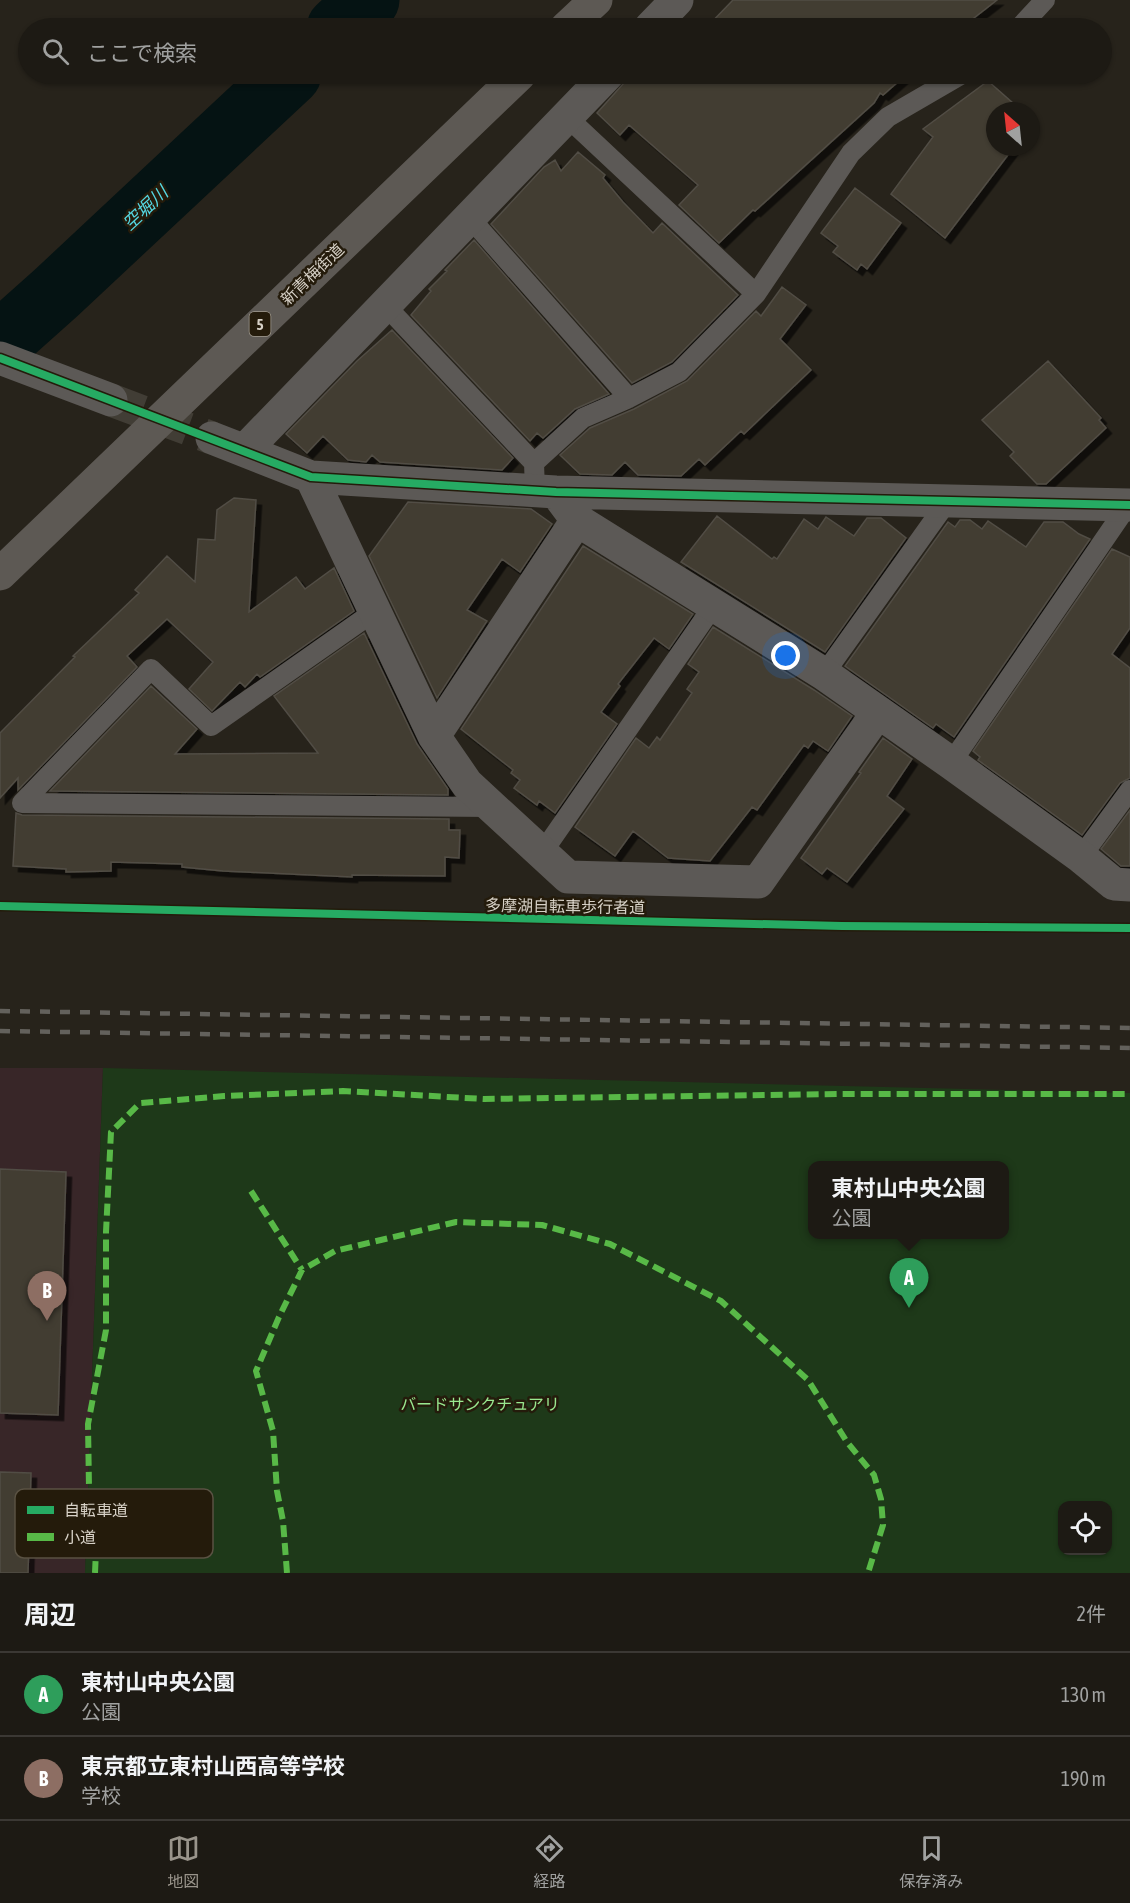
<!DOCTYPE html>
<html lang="ja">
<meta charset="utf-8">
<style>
body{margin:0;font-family:"Asap Condensed","Noto Sans JP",sans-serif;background:#2a2722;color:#f1f3f6}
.controls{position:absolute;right:18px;bottom:18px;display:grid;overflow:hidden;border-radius:12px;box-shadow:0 2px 4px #0004}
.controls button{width:54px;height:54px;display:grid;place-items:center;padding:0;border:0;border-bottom:2px solid #3b3834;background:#1d1a14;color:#f1f3f6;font:30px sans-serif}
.compass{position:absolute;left:986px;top:102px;width:54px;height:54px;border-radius:50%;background:#1d1a14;box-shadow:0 2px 4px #0004;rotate:333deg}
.you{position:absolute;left:786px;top:656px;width:21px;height:21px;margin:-15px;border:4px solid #fff;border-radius:50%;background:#1a73e8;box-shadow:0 0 0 9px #1a73e833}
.badge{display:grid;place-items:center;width:39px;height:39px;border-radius:50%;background:#99948b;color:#fff;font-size:20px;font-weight:700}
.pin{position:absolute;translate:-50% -50px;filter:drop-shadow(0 2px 3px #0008)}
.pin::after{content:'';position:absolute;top:32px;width:21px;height:18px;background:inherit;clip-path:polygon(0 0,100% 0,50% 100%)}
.popup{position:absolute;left:808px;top:1161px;width:201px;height:78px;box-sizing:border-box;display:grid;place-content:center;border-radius:12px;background:#1d1a14;filter:drop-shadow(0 2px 4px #0005);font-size:20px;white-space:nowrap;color:#a0a1a0}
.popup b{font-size:22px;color:#f1f3f6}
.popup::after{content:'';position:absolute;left:50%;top:100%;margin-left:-12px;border:12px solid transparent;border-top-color:#1d1a14}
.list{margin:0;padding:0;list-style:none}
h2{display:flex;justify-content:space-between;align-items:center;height:78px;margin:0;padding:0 24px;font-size:26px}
h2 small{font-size:20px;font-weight:400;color:#a0a1a0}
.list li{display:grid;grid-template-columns:39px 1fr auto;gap:18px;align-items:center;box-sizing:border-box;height:84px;padding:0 24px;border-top:2px solid #3b3834}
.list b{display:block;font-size:22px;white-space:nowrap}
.list p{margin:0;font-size:20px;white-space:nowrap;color:#a0a1a0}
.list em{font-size:20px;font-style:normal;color:#a0a1a0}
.icon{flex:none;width:33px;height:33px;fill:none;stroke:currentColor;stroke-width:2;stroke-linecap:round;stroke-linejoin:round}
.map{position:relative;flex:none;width:1130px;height:1573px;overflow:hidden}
.search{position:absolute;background:#1d1a14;box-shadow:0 2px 4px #0004;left:18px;right:18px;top:18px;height:66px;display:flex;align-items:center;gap:15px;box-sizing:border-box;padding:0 21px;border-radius:33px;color:#a0a1a0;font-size:22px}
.sheet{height:246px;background:#1d1a14}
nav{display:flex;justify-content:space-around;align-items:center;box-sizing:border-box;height:84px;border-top:2px solid #3b3834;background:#1d1a14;font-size:16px;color:#a0a1a0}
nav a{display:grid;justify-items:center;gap:3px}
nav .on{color:#99948b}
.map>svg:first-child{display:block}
.education{fill:#382628}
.green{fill:#1e3919;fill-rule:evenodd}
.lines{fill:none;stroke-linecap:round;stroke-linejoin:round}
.river{stroke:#051313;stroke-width:63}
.building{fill:#433c31;stroke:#514d45;stroke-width:1.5;filter:url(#shadow)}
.minor-tunnel{stroke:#413d35;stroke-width:33;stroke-dasharray:33 16;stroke-linecap:butt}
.service{stroke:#5c5956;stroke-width:20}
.minor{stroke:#5c5956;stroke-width:33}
.primary{stroke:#5d5954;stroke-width:33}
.rail{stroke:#63615c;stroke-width:4.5;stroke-dasharray:10 10;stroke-linecap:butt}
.quiet{stroke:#58b947;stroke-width:6;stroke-dasharray:12 6;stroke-linecap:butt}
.cycleway-casing{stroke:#241b0b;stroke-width:11}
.cycleway{stroke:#26ab63;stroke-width:8}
.labels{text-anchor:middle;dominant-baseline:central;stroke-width:5;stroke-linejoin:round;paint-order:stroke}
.shield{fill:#241b0b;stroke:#a19a8f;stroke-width:1.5}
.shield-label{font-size:15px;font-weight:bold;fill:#d7d1c7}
.street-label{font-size:16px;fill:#d7d1c7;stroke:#241b0b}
.park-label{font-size:16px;fill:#99e88f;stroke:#241b0b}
.water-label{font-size:18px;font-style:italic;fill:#55d8e3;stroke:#241b0b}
.key{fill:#241b0b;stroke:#5a5243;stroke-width:1.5}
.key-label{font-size:16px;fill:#d7d1c7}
</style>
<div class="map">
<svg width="1130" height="1573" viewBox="0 0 1130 1573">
<defs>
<filter id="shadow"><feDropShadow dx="5.5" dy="5.5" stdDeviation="0" flood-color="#0009"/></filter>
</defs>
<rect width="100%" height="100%" fill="#27231b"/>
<path class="education" d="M 0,1068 L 103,1068 L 85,1573 L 0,1573 Z"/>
<path class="green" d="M 103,1068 L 1130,1093 L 1130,1573 L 85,1573 ZM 813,1166 L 1005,1166 L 1005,1234 L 813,1234 ZM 1062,1506 L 1108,1506 L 1108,1550 L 1062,1550 Z"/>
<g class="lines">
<path class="river" d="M 338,28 L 368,0
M 0,343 L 56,293 L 290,74"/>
</g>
<path class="building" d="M 733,0 L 997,0 L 961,28 L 706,28 Z
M 632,74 L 907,74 L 883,95 L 880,93 L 874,103 L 755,211 L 753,210 L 719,243 L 679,205 L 698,185 L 629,125 L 620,135 L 597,113 Z
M 988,81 L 1022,111 L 995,111 L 995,147 L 1014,147 L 945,238 L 891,194 L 933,137 L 923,129 Z
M 578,152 L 605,175 L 603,178 L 623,202 L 653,233 L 662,223 L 738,295 L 672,362 L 632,383 L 491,224 L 544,167 L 555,160 L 561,171 Z
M 855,188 L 901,223 L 867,269 L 861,264 L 857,270 L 833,252 L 838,246 L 821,233 Z
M 474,240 L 609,394 L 575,409 L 543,438 L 537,433 L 530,441 L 411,315 L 431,291 L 429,289 L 447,271 L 445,270 Z
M 782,287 L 806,305 L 780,339 L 811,370 L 744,434 L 741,431 L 705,465 L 699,459 L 681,476 L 638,475 L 625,462 L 612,475 L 580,474 L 560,455 L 590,428 L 634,409 L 687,381 L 756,311 L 761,316 Z
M 392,330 L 513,458 L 502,470 L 380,462 L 372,455 L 366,462 L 348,460 L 323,436 L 307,453 L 286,434 L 357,361 Z
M 1048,361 L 1101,418 L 1099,420 L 1106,428 L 1046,484 L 1037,484 L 1010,456 L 1014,452 L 982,420 Z
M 234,498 L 256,500 L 249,612 L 296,577 L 305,589 L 334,568 L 354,611 L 260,677 L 257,674 L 245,687 L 240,682 L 212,711 L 189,689 L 213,662 L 167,619 L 127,656 L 137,667 L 18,790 L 18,778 L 0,798 L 0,733 L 75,657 L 73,656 L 139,593 L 135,590 L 167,556 L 195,582 L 198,539 L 215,540 L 217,510 Z
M 408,502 L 531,509 L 552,524 L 520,572 L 502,559 L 467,610 L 487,621 L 437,698 L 369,556 Z
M 717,516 L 772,559 L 774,557 L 777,559 L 804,519 L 818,529 L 826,517 L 854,536 L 867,518 L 881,518 L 906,538 L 825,652 L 681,562 Z
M 960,520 L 970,520 L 982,529 L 988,521 L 1026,547 L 1044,522 L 1063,522 L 1079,534 L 1090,539 L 954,737 L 936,724 L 933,728 L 845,666 L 948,522 L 955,527 Z
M 583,546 L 693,614 L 669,649 L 654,638 L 618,684 L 620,686 L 601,712 L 617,724 L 555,813 L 539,801 L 537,805 L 514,788 L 520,780 L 511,773 L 513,770 L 461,729 Z
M 1112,549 L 1130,557 L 1130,628 L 1112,654 L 1130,668 L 1130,778 L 1120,783 L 1082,835 L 978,760 L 980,757 L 973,751 Z
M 713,627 L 814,690 L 852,716 L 828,751 L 813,741 L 808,748 L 804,745 L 757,810 L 752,807 L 710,861 L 668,858 L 633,831 L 615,856 L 575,827 L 636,738 L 649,748 L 657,737 L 660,740 L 692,693 L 687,689 L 699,672 L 688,664 Z
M 364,633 L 417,744 L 448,789 L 448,795 L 50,791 L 151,686 L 197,729 L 175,754 L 318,753 L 274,696 Z
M 883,738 L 912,759 L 887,796 L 904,809 L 847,882 L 827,868 L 822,874 L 801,858 L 861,773 L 859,772 Z
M 1130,810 L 1130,866 L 1121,866 L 1101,849 Z
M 16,813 L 22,815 L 449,819 L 449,830 L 460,830 L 459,858 L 445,857 L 445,876 L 352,875 L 352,877 L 223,871 L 182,867 L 182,864 L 111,862 L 111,871 L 66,872 L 66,869 L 13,866 Z
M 0,1169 L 66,1172 L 58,1415 L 0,1413 Z
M 0,1472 L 31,1473 L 28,1573 L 0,1573 Z"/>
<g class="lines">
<path class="minor-tunnel" d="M 111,400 L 212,438"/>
<path class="service" d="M 1019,28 L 1045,0
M 567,117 L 756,294
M 470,218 L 629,398
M 385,305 L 534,463
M 535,490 L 534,463 L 583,418 L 629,398 L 679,372 L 756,294 L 851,153 L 888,117 L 962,74
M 375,611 L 211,726 L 151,669 L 22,803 L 492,807
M 824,674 L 947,502
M 951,763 L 1128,505
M 542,853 L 714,605
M 1081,857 L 1130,790"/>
<path class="minor" d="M 650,28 L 677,0
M 0,358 L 111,400
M 212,438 L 311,477 L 556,492 L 1130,505
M 245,450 L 608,74
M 311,477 L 434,736 L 467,784 L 568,877 L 758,882 L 878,712
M 556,492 L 577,520 L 824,674 L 951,763 L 1081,857 L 1114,884 L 1130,885
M 434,736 L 577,520"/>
<path class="primary" d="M 566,28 L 596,0
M 0,574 L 520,74"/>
<path class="rail" d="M 0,1011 L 1130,1028
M 0,1031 L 1130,1048"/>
<path class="quiet" d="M 251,1191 L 302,1270
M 95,1573 L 97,1528 L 89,1488 L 88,1424 L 106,1330 L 106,1232 L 111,1132 L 140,1103 L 224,1096 L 343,1091 L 484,1099 L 839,1094 L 1130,1094
M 287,1573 L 283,1521 L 277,1491 L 273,1431 L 256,1371 L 279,1317 L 302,1270 L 335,1251 L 456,1222 L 542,1225 L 610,1244 L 721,1301 L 808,1380 L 847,1442 L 874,1475 L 881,1499 L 883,1525 L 868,1573"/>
<defs>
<path id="cycleway" d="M 0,358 L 311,477 L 556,492 L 1130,505
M 0,906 L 842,926 L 1130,928"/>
</defs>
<use href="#cycleway" class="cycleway-casing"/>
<use href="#cycleway" class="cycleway"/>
</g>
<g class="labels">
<rect class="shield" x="249.5" y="312" width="21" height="24" rx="4.5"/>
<g class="shield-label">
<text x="260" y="324">5</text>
</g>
<g class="street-label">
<text transform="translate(312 274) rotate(-44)">新青梅街道</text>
<text transform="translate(565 906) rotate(1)">多摩湖自転車歩行者道</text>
</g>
<g class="park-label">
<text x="480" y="1404">バードサンクチュアリ</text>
</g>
<g class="water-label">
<text transform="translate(145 208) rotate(-43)">空堀川</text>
</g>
</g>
<rect x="15" y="1489" width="198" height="69" rx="9" class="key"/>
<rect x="27" y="1506" width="27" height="8" fill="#26ab63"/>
<rect x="27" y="1533" width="27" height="8" fill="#58b947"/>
<g class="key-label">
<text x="64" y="1516">自転車道</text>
<text x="64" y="1543">小道</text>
</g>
</svg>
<div class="controls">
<button><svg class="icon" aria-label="locate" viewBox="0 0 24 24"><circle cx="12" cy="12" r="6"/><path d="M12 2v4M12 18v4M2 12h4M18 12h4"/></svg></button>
</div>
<svg class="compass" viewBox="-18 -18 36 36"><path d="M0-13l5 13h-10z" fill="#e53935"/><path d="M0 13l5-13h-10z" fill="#a0a1a0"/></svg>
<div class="you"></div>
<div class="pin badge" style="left:909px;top:1308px;background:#2e9e5b">A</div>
<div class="popup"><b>東村山中央公園</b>公園</div>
<div class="pin badge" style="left:47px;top:1321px;background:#8d6e63">B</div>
<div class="search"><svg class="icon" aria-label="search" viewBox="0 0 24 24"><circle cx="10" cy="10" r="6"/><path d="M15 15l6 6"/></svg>ここで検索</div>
</div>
<section class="sheet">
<h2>周辺<small>2件</small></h2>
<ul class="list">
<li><span class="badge" style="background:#2e9e5b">A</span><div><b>東村山中央公園</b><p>公園</p></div><em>130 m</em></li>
<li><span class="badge" style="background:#8d6e63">B</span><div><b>東京都立東村山西高等学校</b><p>学校</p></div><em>190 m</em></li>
</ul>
</section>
<nav>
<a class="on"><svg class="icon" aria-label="map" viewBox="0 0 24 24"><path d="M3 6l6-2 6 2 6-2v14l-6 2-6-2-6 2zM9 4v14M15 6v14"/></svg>地図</a>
<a><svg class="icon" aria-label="directions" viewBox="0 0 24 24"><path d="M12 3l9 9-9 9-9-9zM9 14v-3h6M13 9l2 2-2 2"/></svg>経路</a>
<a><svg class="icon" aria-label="saved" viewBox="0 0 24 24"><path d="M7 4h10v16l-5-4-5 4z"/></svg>保存済み</a>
</nav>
